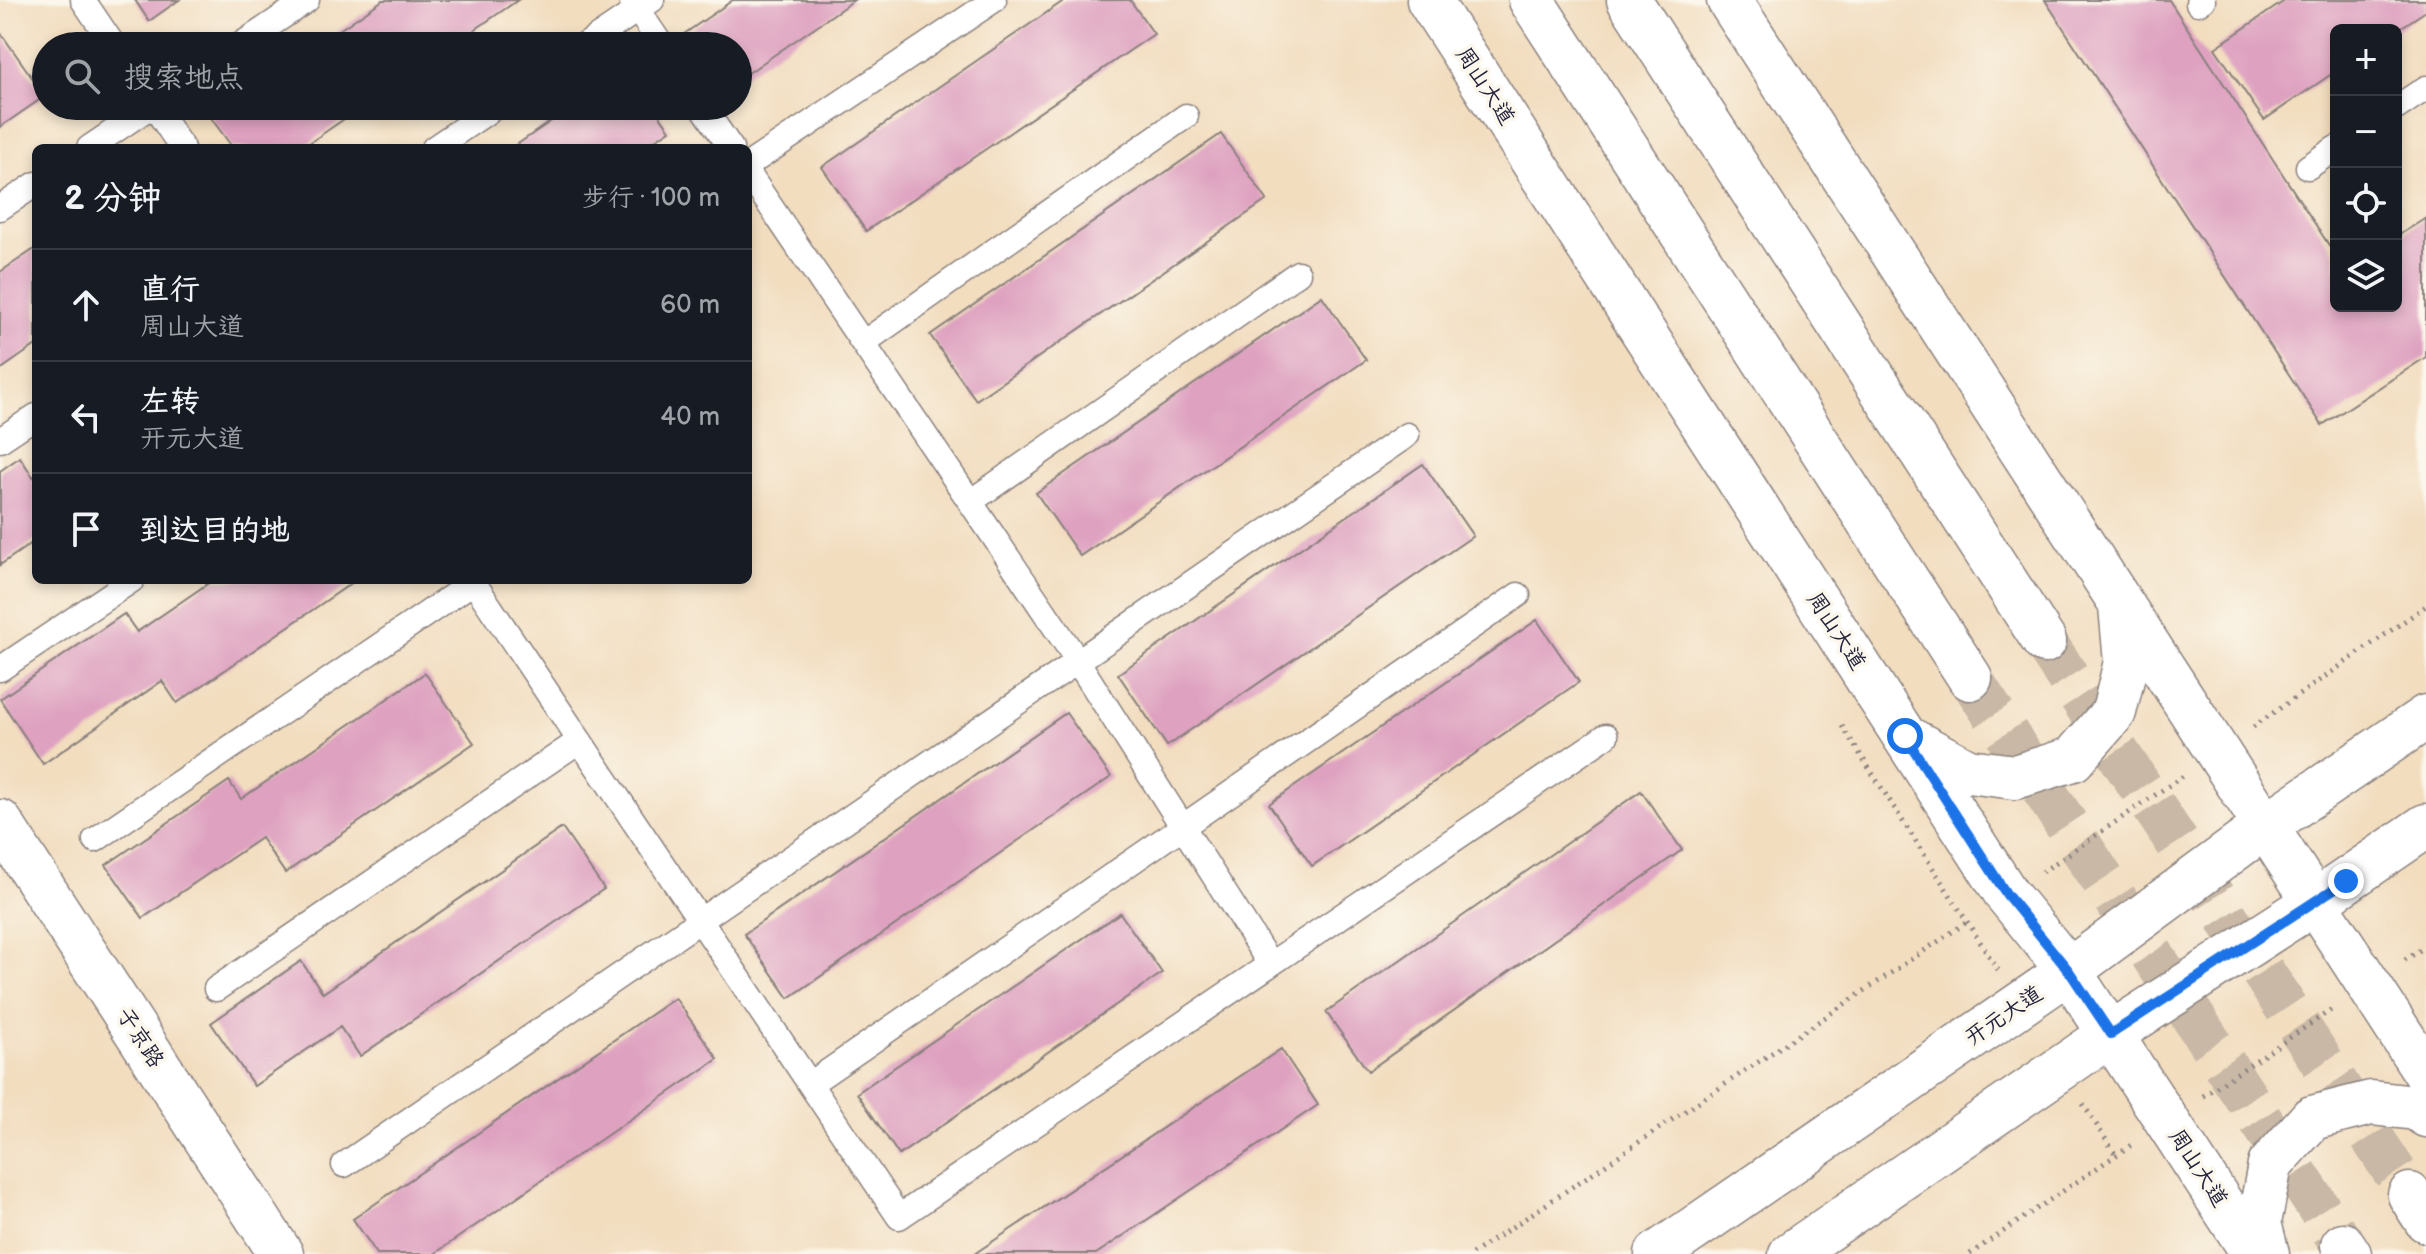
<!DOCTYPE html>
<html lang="zh">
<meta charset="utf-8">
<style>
body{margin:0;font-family:"Balsamiq Sans","LXGW WenKai TC",sans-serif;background:#20242c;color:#f1f3f6}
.controls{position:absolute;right:24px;top:24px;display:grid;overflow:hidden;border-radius:12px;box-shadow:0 4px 12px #0003}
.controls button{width:72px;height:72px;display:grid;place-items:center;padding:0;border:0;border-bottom:2px solid #363941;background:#171b24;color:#f1f3f6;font:40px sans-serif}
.stop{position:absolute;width:24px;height:24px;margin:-18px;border:6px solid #1a73e8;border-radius:50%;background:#fff}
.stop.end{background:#1a73e8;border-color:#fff;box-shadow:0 2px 8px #0008}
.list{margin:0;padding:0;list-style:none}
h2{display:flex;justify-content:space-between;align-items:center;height:104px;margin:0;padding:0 32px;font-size:34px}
h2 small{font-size:26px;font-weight:400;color:#9ea1a6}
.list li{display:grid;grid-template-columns:52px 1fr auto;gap:24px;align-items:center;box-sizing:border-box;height:112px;padding:0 32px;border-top:2px solid #363941}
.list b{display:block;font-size:30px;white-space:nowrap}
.list p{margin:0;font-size:26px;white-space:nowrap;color:#9ea1a6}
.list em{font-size:26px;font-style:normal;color:#9ea1a6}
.icon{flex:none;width:44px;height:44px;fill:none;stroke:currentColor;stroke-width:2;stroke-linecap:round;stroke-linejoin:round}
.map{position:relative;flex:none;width:2426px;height:1254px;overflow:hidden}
.search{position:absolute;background:#171b24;box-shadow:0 4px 12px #0003;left:32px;top:32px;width:720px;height:88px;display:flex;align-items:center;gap:20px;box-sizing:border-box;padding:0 28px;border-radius:44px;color:#9ea1a6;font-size:30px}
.panel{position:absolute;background:#171b24;box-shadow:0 4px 12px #0003;left:32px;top:144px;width:720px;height:440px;border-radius:12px}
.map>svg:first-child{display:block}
.building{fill:#dea1c0}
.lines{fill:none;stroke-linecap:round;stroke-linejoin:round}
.primary-tunnel{stroke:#c8b8a5;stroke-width:44;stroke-dasharray:44 22;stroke-linecap:butt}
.lane-casing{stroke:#8a807d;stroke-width:27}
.secondary-casing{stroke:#8a807d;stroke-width:47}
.primary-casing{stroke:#8a807d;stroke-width:47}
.path{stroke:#8a807d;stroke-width:5;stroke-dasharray:2 6;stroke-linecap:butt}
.lane{stroke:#fff;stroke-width:24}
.secondary{stroke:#fff;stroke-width:44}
.primary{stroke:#fff;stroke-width:44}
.route{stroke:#1a73e8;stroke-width:10}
.labels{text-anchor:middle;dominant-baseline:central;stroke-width:7;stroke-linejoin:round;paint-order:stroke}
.street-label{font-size:22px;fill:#22223b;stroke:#fbf7ec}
</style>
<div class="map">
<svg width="2426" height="1254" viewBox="0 0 2426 1254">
<rect width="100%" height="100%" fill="#fbf7ec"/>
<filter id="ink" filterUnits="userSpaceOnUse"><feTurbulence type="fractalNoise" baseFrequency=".0125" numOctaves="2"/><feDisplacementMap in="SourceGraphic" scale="16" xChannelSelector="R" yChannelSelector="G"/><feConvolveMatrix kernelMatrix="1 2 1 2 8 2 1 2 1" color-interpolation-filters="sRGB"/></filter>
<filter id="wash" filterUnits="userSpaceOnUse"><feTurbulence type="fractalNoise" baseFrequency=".006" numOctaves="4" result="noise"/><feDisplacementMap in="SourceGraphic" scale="32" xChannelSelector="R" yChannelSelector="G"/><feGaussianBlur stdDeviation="1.8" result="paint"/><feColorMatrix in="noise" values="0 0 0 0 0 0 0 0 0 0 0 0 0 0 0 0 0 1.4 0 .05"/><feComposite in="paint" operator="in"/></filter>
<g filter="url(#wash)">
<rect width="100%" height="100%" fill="#f2ddbf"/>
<g id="blocks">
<path class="building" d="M 135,0 L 179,0 L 149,21 Z
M 383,0 L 518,0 L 451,46 L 316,46 Z
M 733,0 L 854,0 L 738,80 L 738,46 L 692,46 L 684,34 Z
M 1065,0 L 1130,0 L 1154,34 L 866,231 L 822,167 Z
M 2045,0 L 2169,0 L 2336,256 L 2336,306 L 2396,306 L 2396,237 L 2426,218 L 2426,357 L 2322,425 Z
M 2286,0 L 2426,0 L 2426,11 L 2397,30 L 2336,30 L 2336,71 L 2264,120 L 2215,48 Z
M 0,32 L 45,96 L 0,127 Z
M 228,106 L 363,106 L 302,148 L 233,148 L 211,118 Z
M 573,106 L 653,106 L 670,130 L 643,148 L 512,148 Z
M 1221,134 L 1267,200 L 976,400 L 930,335 Z
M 36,248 L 36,345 L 0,370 L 0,272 Z
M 1322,296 L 1366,360 L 1080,556 L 1036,493 Z
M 20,457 L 33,477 L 36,475 L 36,540 L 0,565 L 0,471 Z
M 1423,464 L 1473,536 L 1167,746 L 1118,674 Z
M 213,580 L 356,580 L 177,703 L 162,681 L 43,764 L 0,699 L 124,614 L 137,632 Z
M 1537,620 L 1579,682 L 1312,866 L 1269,804 Z
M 425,673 L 474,743 L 285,873 L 261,838 L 143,918 L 106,865 L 229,781 L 241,799 Z
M 1066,713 L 1111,777 L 789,998 L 744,934 Z
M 1641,791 L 1682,850 L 1368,1071 L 1326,1012 Z
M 562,828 L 604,889 L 360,1056 L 340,1027 L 254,1086 L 211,1023 L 301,961 L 323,993 Z
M 1120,913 L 1162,973 L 899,1155 L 857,1093 Z
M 675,998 L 718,1059 L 434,1254 L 377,1254 L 353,1219 Z
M 1281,1049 L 1318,1105 L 1096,1254 L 974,1254 Z"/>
</g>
</g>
<g filter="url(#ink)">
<use href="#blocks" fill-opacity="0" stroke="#8a807d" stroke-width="2"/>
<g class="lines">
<path class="primary-tunnel" d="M 2044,641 L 2410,1195
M 1970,678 L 2343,1245"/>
<defs>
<path id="lane" d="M 83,0 L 114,46
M 631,0 L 662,46
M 2198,3 L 2203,0
M 239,46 L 307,0
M 584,46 L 652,0
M 154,106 L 182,148
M 702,106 L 731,148
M 2396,108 L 2426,88
M 89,148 L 151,106
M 434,148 L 496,106
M 748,165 L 994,0
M 2308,167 L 2336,148
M 748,173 L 1071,651 L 1270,964
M 0,208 L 36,184
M 863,343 L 1186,116
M 0,440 L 36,416
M 970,502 L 1298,273
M 472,580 L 899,1217 L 1606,736
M 0,669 L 132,580
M 95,840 L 473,582
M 216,989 L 579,741
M 810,1084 L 1518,595
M 344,1165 L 1407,435"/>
<path id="secondary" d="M 1429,0 L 2007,895 L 2069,971 L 2254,1254
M 1729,0 L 2426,1073
M 1910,740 L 1968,771 L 2015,777 L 2073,759 L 2114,712 L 2126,662 L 2121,606
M 0,822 L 281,1254
M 2267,1254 L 2259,1223 L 2270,1165 L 2312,1118 L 2371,1103 L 2416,1108 L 2426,1115"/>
<path id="primary" d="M 1531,0 L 1970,678
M 1629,0 L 2044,641
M 2410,1195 L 2426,1220
M 2343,1245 L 2349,1254
M 1657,1254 L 2069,971 L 2267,825 L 2426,717
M 1791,1254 L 2111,1034 L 2315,902 L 2426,826"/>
</defs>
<use href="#lane" class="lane-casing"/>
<use href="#secondary" class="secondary-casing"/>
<use href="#primary" class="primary-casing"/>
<path class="path" d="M 1842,726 L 1998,970
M 2253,727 L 2426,606
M 2042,872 L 2183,776
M 2405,960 L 2426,946
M 2203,1096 L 2334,1008
M 2083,1104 L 2116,1155
M 1472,1254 L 1967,922
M 1970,1254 L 2131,1145"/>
<use href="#lane" class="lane"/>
<use href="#secondary" class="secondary"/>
<use href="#primary" class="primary"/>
</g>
</g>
<g class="lines" filter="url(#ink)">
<path class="route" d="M 1905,736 L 2007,895 L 2069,971 L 2111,1034 L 2346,881"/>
</g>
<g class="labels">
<g class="street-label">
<text transform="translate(1485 86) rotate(57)">周山大道</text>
<text transform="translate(1836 631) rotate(57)">周山大道</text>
<text transform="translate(2004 1016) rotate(-34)">开元大道</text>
<text transform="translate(140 1038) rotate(57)">子京路</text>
<text transform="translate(2198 1168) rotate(57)">周山大道</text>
</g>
</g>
</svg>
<div class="controls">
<button>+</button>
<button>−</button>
<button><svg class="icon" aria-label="locate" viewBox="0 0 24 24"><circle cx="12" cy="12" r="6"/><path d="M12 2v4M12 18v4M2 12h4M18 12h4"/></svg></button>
<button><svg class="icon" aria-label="layers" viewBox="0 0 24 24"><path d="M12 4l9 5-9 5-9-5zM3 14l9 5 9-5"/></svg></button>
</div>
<div class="stop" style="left:1905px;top:736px"></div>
<div class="stop end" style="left:2346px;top:881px"></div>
<div class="search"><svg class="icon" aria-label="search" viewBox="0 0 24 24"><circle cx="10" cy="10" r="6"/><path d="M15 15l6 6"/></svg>搜索地点</div>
<section class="panel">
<h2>2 分钟<small>步行 · 100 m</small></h2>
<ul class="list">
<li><svg class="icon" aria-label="ahead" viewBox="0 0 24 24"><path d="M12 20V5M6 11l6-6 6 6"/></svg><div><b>直行</b><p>周山大道</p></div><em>60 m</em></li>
<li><svg class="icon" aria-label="left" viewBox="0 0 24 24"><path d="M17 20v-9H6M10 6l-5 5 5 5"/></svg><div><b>左转</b><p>开元大道</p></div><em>40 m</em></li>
<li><svg class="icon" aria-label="arrive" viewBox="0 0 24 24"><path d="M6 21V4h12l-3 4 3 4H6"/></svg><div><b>到达目的地</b></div></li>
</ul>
</section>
</div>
